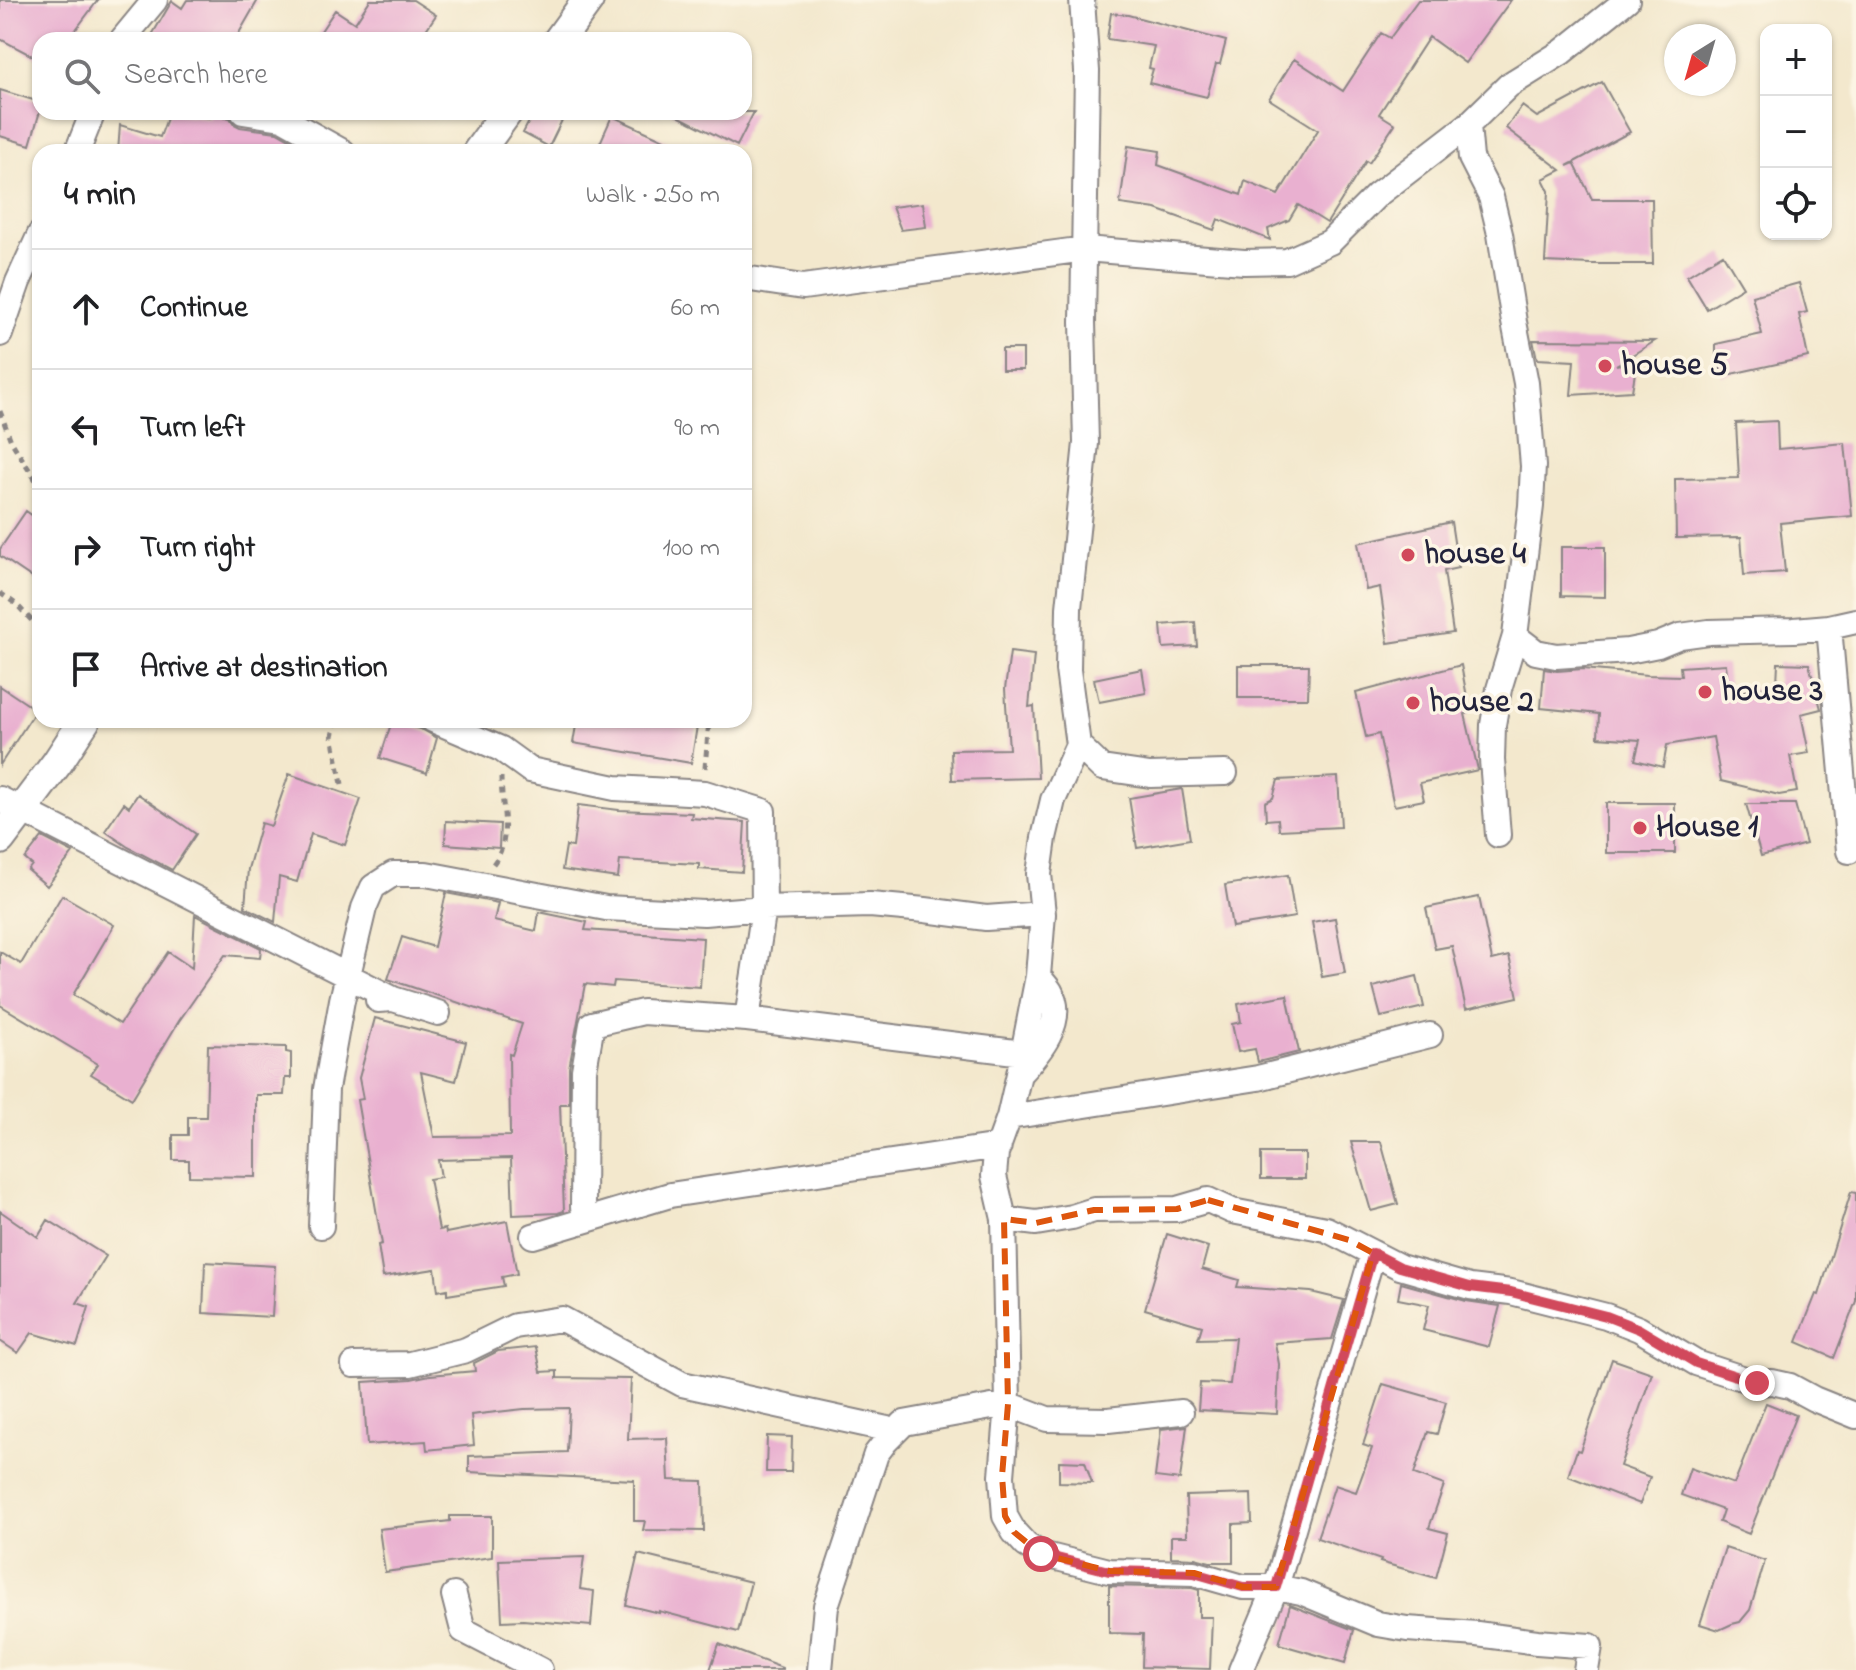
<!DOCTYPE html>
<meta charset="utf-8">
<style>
body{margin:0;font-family:"Indie Flower",sans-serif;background:#f6f6f6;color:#202124}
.controls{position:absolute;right:24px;top:24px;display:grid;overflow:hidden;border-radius:16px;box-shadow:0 2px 6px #0004}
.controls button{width:72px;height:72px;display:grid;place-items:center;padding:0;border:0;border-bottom:2px solid #e0e0e0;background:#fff;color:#202124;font:40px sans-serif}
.compass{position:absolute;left:1664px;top:24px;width:72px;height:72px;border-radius:50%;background:#fff;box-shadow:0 2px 6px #0004;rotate:217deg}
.stop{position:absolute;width:24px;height:24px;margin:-18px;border:6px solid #d1495b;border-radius:50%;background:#fff}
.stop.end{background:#d1495b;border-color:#fff;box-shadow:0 2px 8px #0008}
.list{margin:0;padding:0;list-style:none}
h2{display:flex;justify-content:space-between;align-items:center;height:104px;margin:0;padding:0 32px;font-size:34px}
h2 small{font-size:26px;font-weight:400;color:#757577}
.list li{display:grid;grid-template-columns:52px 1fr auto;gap:24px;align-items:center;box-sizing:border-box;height:120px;padding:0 32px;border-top:2px solid #e0e0e0}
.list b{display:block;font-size:30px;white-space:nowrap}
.list em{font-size:26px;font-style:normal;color:#757577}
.icon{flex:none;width:44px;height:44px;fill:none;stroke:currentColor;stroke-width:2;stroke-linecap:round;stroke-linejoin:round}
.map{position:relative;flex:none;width:1856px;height:1670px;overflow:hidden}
.search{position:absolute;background:#fff;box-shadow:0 2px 6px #0004;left:32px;top:32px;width:720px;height:88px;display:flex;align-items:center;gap:20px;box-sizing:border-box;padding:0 28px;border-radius:24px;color:#757577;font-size:30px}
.panel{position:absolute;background:#fff;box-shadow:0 2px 6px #0004;left:32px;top:144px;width:720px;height:584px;border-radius:24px}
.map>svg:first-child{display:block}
.building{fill:#e9b0d0}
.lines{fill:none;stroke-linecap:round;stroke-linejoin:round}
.minor-casing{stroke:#8a8584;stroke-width:28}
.tertiary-casing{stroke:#8a8584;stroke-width:34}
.path{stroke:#8a8584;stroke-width:5;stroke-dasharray:6 6;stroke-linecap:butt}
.minor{stroke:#fff;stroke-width:24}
.tertiary{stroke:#fff;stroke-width:30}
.route{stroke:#d1495b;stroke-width:10}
.marked{fill:none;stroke:#de560e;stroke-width:6;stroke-dasharray:16 10;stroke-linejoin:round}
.poi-dot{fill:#d1495b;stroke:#fcf5e5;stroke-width:3}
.labels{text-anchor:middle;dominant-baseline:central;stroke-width:7;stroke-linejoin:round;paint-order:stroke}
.poi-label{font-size:32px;font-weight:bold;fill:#22223b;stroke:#fcf5e5;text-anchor:start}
</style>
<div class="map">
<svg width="1856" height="1670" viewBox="0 0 1856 1670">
<rect width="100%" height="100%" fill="#fcf5e5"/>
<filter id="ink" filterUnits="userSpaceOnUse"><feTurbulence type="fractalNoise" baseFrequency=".0125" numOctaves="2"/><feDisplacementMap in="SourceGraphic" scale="16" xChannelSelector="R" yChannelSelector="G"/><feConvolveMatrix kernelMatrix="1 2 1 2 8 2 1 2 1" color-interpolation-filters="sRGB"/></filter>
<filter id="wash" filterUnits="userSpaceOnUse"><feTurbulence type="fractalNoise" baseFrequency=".006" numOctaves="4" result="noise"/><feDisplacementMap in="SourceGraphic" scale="32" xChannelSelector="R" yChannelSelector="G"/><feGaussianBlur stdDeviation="1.8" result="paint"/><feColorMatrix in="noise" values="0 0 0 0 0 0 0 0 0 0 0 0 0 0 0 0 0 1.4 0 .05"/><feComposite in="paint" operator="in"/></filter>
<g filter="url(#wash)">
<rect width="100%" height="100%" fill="#f3e8cd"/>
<g id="blocks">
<path class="building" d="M 0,0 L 98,0 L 68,40 L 40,40 L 40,60 L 0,39 Z
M 187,0 L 258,0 L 235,40 L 149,40 L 172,1 L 182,8 Z
M 370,0 L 413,0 L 436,15 L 419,40 L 315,40 L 335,10 L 355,23 Z
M 1418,0 L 1511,0 L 1465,63 L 1429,37 L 1379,114 L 1395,124 L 1369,163 L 1366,161 L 1327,223 L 1298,205 L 1289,220 L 1268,229 L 1270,240 L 1218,219 L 1214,230 L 1156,209 L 1120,204 L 1128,146 L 1160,151 L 1158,165 L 1241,195 L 1245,181 L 1278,195 L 1318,130 L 1269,99 L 1294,59 L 1343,91 L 1381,33 L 1390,38 Z
M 1111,13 L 1128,15 L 1226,41 L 1220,64 L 1216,64 L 1207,97 L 1149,83 L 1153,69 L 1149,68 L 1154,46 L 1107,39 Z
M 1602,82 L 1630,132 L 1567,166 L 1574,163 L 1592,199 L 1652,199 L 1653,264 L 1591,264 L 1545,262 L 1549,191 L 1543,179 L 1561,170 L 1506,128 L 1522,106 L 1537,117 Z
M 0,90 L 40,102 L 40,111 L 30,145 L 0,136 Z
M 534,112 L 566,112 L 549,147 L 523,133 Z
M 670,112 L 754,112 L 737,146 Z
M 169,113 L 210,118 L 211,114 L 230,118 L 234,124 L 240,127 L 277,132 L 312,152 L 118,152 L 120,125 L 160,137 Z
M 612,116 L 690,152 L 596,152 Z
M 923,203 L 926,227 L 901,230 L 892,207 Z
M 1723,254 L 1743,287 L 1707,309 L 1687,276 Z
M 1799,283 L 1807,312 L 1799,314 L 1808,357 L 1722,376 L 1716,353 L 1716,344 L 1762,334 L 1752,296 Z
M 1533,340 L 1655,341 L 1616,365 L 1637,361 L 1632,391 L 1571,395 L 1574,361 L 1537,359 Z
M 1002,349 L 1023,349 L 1023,370 L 1002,370 Z
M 1777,421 L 1778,449 L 1845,443 L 1852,516 L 1780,523 L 1785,572 L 1744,575 L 1741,537 L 1676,538 L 1675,479 L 1739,478 L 1736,423 Z
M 26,511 L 40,521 L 40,583 L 0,556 L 0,549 Z
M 1451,522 L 1458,568 L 1444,571 L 1453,633 L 1388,643 L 1380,587 L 1366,590 L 1358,543 Z
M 1561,547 L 1605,547 L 1605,597 L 1561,596 Z
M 1195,622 L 1197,646 L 1163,648 L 1161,625 Z
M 1010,652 L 1034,655 L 1029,707 L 1034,706 L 1038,778 L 952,780 L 951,750 L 1009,749 L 1005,689 Z
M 1778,663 L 1809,664 L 1821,709 L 1801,714 L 1809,753 L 1790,756 L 1797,792 L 1779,795 L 1721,781 L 1713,737 L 1667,745 L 1663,767 L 1635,760 L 1640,740 L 1598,737 L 1599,714 L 1541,708 L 1544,669 L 1557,671 L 1583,669 L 1647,675 L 1681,676 L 1680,667 L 1726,664 L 1729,695 L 1777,683 Z
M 1238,665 L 1309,665 L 1308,698 L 1238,698 Z
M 1461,665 L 1470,713 L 1465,714 L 1478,770 L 1420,783 L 1424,800 L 1394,806 L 1379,734 L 1366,737 L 1356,693 Z
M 1142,669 L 1146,693 L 1099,702 L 1094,679 Z
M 0,686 L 36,710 L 0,765 Z
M 577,720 L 698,720 L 691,763 L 573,743 Z
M 392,721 L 423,730 L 437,738 L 427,773 L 380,758 Z
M 289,774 L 361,799 L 345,845 L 311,834 L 297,882 L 279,877 L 275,922 L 245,907 L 248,869 L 261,823 L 271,826 Z
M 1338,777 L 1341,827 L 1279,830 L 1278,819 L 1266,820 L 1265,802 L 1273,798 L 1278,780 Z
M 1182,789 L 1190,839 L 1137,848 L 1129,798 Z
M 138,794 L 196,834 L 172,870 L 128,847 L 105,831 L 124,803 L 129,807 Z
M 1606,803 L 1675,803 L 1675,853 L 1606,853 Z
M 1746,804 L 1795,804 L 1806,844 L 1761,856 Z
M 578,805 L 619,810 L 692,813 L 691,818 L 745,822 L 742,872 L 699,869 L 699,864 L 620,860 L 618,878 L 562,870 L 566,846 L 573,847 Z
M 446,821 L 500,824 L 499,848 L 445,844 Z
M 42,837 L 73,853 L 47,886 L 28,870 L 32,865 L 25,859 Z
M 1288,875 L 1295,917 L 1232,927 L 1225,885 Z
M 446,893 L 498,903 L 494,921 L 536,931 L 539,912 L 587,922 L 585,930 L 703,938 L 700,987 L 614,981 L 613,987 L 585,984 L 569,1068 L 569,1104 L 560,1104 L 564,1211 L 558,1213 L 513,1215 L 511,1158 L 438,1160 L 441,1177 L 429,1179 L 439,1230 L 445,1229 L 446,1233 L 507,1221 L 517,1274 L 502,1277 L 504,1286 L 447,1295 L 447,1289 L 438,1291 L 435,1269 L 383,1277 L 378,1245 L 382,1244 L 357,1100 L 363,1099 L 359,1078 L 375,1018 L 466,1042 L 456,1081 L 421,1072 L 434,1137 L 510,1136 L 509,1054 L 512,1055 L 522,1024 L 388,979 L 402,937 L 434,947 Z
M 62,895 L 114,925 L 73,995 L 120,1024 L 168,952 L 192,968 L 195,915 L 261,948 L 260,958 L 225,955 L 179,1021 L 132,1099 L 91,1074 L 98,1064 L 0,1005 L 0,952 L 21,964 Z
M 1479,897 L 1492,960 L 1509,956 L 1518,997 L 1466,1009 L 1452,946 L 1435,949 L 1426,908 Z
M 1335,918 L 1345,973 L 1322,977 L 1312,922 Z
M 1417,976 L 1424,1007 L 1381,1017 L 1373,987 Z
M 1287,995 L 1299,1052 L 1258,1062 L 1255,1049 L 1238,1052 L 1232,1024 L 1241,1022 L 1238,1004 Z
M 208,1045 L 286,1047 L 286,1052 L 291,1053 L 291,1078 L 285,1078 L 284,1095 L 256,1095 L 256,1177 L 189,1176 L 189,1160 L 173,1160 L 173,1135 L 188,1135 L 188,1117 L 206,1117 Z
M 1351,1142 L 1381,1142 L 1398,1204 L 1371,1211 Z
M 1261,1153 L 1305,1153 L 1305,1179 L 1261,1179 Z
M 1851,1192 L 1856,1193 L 1856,1301 L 1834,1358 L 1797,1342 L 1816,1294 L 1819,1295 Z
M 0,1211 L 38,1237 L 48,1220 L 106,1256 L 77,1303 L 89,1307 L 77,1346 L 32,1333 L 18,1353 L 0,1341 Z
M 1167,1234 L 1208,1247 L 1202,1269 L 1239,1280 L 1237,1287 L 1311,1292 L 1344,1300 L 1332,1339 L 1275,1343 L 1279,1364 L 1277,1414 L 1198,1410 L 1200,1383 L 1230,1384 L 1235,1338 L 1198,1339 L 1202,1326 L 1145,1309 Z
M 205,1262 L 275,1266 L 272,1317 L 203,1313 Z
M 1401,1283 L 1466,1301 L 1500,1306 L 1489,1347 L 1423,1330 L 1429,1305 L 1398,1299 Z
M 536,1347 L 541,1372 L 557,1371 L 557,1378 L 631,1379 L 628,1439 L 667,1438 L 669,1480 L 703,1481 L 704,1531 L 643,1530 L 645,1521 L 634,1521 L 634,1480 L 469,1472 L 469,1456 L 567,1452 L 569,1408 L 524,1409 L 471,1415 L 474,1445 L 427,1450 L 426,1441 L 367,1445 L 363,1382 L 411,1379 L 430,1375 L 475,1371 L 474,1363 L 498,1351 Z
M 1612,1359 L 1652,1373 L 1620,1466 L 1650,1477 L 1640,1504 L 1568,1476 L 1577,1450 L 1580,1451 Z
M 1383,1384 L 1446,1402 L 1437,1434 L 1428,1432 L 1414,1474 L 1444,1485 L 1429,1528 L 1448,1533 L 1436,1578 L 1380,1562 L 1381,1560 L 1317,1538 L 1335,1485 L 1356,1492 L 1372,1448 L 1363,1445 Z
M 1766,1403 L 1796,1415 L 1749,1534 L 1719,1522 L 1723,1510 L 1681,1495 L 1690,1468 L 1734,1484 Z
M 1187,1426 L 1180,1480 L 1155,1477 L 1161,1429 Z
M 767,1436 L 792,1437 L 791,1472 L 766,1472 Z
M 1059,1461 L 1085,1462 L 1092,1483 L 1059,1482 Z
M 1251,1494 L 1252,1523 L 1233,1524 L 1233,1562 L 1210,1562 L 1195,1558 L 1171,1557 L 1171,1536 L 1187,1536 L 1186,1496 Z
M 450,1516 L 492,1516 L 492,1557 L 385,1572 L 379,1529 L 450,1521 Z
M 1725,1548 L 1765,1561 L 1750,1610 L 1740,1622 L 1732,1624 L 1719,1630 L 1700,1624 Z
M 638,1554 L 751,1582 L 738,1632 L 659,1611 L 659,1613 L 626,1605 Z
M 584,1557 L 580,1589 L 594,1591 L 591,1626 L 523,1620 L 502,1621 L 499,1560 Z
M 1109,1586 L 1192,1588 L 1199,1590 L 1199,1617 L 1212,1617 L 1210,1669 L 1142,1667 L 1143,1634 L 1109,1633 Z
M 1290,1605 L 1354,1630 L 1345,1663 L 1279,1644 Z
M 719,1644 L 782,1668 L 782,1670 L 710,1670 Z"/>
</g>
</g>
<g filter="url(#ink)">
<use href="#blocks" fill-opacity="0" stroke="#8a8584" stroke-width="2"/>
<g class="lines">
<defs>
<path id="minor" d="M 1082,0 L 1087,71 L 1083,322 L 1086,443 L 1069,608 L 1068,670 L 1078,745 L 1053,800 L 1044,838 L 1039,874 L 1043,914 L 1038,976 L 1019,1074 L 1009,1117 L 996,1153 L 994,1176 L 1004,1219 L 1008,1404 L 1002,1476 L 1005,1516 L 1014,1532 L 1026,1545 L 1041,1554 L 1109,1571 L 1194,1573 L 1243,1587 L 1276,1587 L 1301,1592 L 1378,1624 L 1407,1629 L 1477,1634 L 1537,1642 L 1590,1646 L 1586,1670
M 122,40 L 155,0
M 243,112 L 282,118 L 343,152
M 1468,125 L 1471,158 L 1491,197 L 1500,234 L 1514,322 L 1526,383 L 1533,466 L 1531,506 L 1515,636 L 1499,689 L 1493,725 L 1492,760 L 1498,835
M 77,152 L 93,112
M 744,278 L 803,287 L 1085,249 L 1244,262 L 1287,261 L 1330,242 L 1377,195 L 1468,125 L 1509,85 L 1562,52 L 1627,0
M 0,334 L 18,282 L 40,234
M 1829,627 L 1849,851
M 1515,636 L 1536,652 L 1556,656 L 1628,651 L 1658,645 L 1680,636 L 1709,632 L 1794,630 L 1829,627 L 1856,621
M 433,720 L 501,749 L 530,770 L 615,788 L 705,793 L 763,811 L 764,908 L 747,1019
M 1078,745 L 1102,768 L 1150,775 L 1225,773
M 0,799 L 393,999
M 378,1000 L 393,999 L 438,1013
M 1020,1073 C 1039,1053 1067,1021 1050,991 C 1047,986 1042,981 1038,976
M 1009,1117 L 1258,1078 L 1430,1035
M 583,1207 L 584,1070 L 592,1024 L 643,1012 L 747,1019 L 1023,1053
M 1004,1219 L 1036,1223 L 1072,1217 L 1094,1210 L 1177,1209 L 1208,1200 L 1232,1211 L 1326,1229 L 1400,1267 L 1470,1287 L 1511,1292 L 1606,1316 L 1639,1329 L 1696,1363 L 1757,1383 L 1772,1382 L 1790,1386 L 1814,1399 L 1856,1416
M 321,1226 L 326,1089 L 342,1000 L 364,908 L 373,887 L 393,874 L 426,874 L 606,908 L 704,913 L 764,908 L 870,905 L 925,910 L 986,918 L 1043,914
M 533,1236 L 670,1195 L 999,1146
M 354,1365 L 410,1364 L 466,1350 L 515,1326 L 562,1319 L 682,1384 L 896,1431
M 454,1595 L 463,1630 L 540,1670
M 820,1670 L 826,1606 L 876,1454 L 886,1441 L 904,1423 L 1008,1404 L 1047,1419 L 1108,1420 L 1181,1412
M 1241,1670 L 1276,1587 L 1373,1253"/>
<path id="tertiary" d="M 559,40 L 588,0
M 478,152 L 507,112
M 0,839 L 57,763 L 85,720"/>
</defs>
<use href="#minor" class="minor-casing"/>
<use href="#tertiary" class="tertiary-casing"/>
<path class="path" d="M 0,411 L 11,441 L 37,482 L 37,499
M 0,593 L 16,604 L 36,625 L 40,627
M 336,720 L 332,736 L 342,784
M 705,768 L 709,720
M 493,864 C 513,839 501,806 501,777"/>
<use href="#minor" class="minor"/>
<use href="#tertiary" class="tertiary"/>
</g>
</g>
<g class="lines" filter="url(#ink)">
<path class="route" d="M 1041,1554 L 1109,1571 L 1194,1573 L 1243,1587 L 1276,1587 L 1373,1253 L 1400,1267 L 1470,1287 L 1511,1292 L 1606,1316 L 1639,1329 L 1696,1363 L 1757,1383"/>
</g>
<path class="marked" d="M 1208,1200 L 1349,1240 L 1373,1253 L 1276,1587 L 1243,1587 L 1194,1573 L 1109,1571 L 1041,1554 L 1014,1532 L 1005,1516 L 1002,1476 L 1008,1404 L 1004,1219 L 1036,1223 L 1094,1210 L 1177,1209 Z"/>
<g class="poi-dot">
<circle cx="1605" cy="366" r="8"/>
<circle cx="1408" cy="555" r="8"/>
<circle cx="1705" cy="692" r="8"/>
<circle cx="1413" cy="703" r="8"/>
<circle cx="1640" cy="828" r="8"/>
</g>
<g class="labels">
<g class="poi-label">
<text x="1621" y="366">house 5</text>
<text x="1424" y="555">house 4</text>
<text x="1721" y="692">house 3</text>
<text x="1429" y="703">house 2</text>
<text x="1656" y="828">House 1</text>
</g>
</g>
</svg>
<div class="controls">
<button>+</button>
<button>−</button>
<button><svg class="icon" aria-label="locate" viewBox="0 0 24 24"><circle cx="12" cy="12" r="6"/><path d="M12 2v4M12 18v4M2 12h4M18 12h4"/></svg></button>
</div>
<svg class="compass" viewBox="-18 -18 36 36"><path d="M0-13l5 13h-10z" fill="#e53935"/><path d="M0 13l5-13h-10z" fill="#757577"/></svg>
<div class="stop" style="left:1041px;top:1554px"></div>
<div class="stop end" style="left:1757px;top:1383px"></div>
<div class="search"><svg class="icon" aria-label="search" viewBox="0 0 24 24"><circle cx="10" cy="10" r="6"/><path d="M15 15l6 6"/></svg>Search here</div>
<section class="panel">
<h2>4 min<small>Walk · 250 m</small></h2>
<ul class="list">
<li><svg class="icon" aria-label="ahead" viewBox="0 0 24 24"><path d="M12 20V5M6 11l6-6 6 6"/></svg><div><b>Continue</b></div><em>60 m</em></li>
<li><svg class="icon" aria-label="left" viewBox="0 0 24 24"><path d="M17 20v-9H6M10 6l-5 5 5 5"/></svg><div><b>Turn left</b></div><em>90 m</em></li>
<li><svg class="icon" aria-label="right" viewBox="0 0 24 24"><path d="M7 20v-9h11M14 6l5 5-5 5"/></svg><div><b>Turn right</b></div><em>100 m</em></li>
<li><svg class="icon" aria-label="arrive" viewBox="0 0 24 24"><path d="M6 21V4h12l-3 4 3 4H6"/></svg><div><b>Arrive at destination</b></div></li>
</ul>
</section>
</div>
